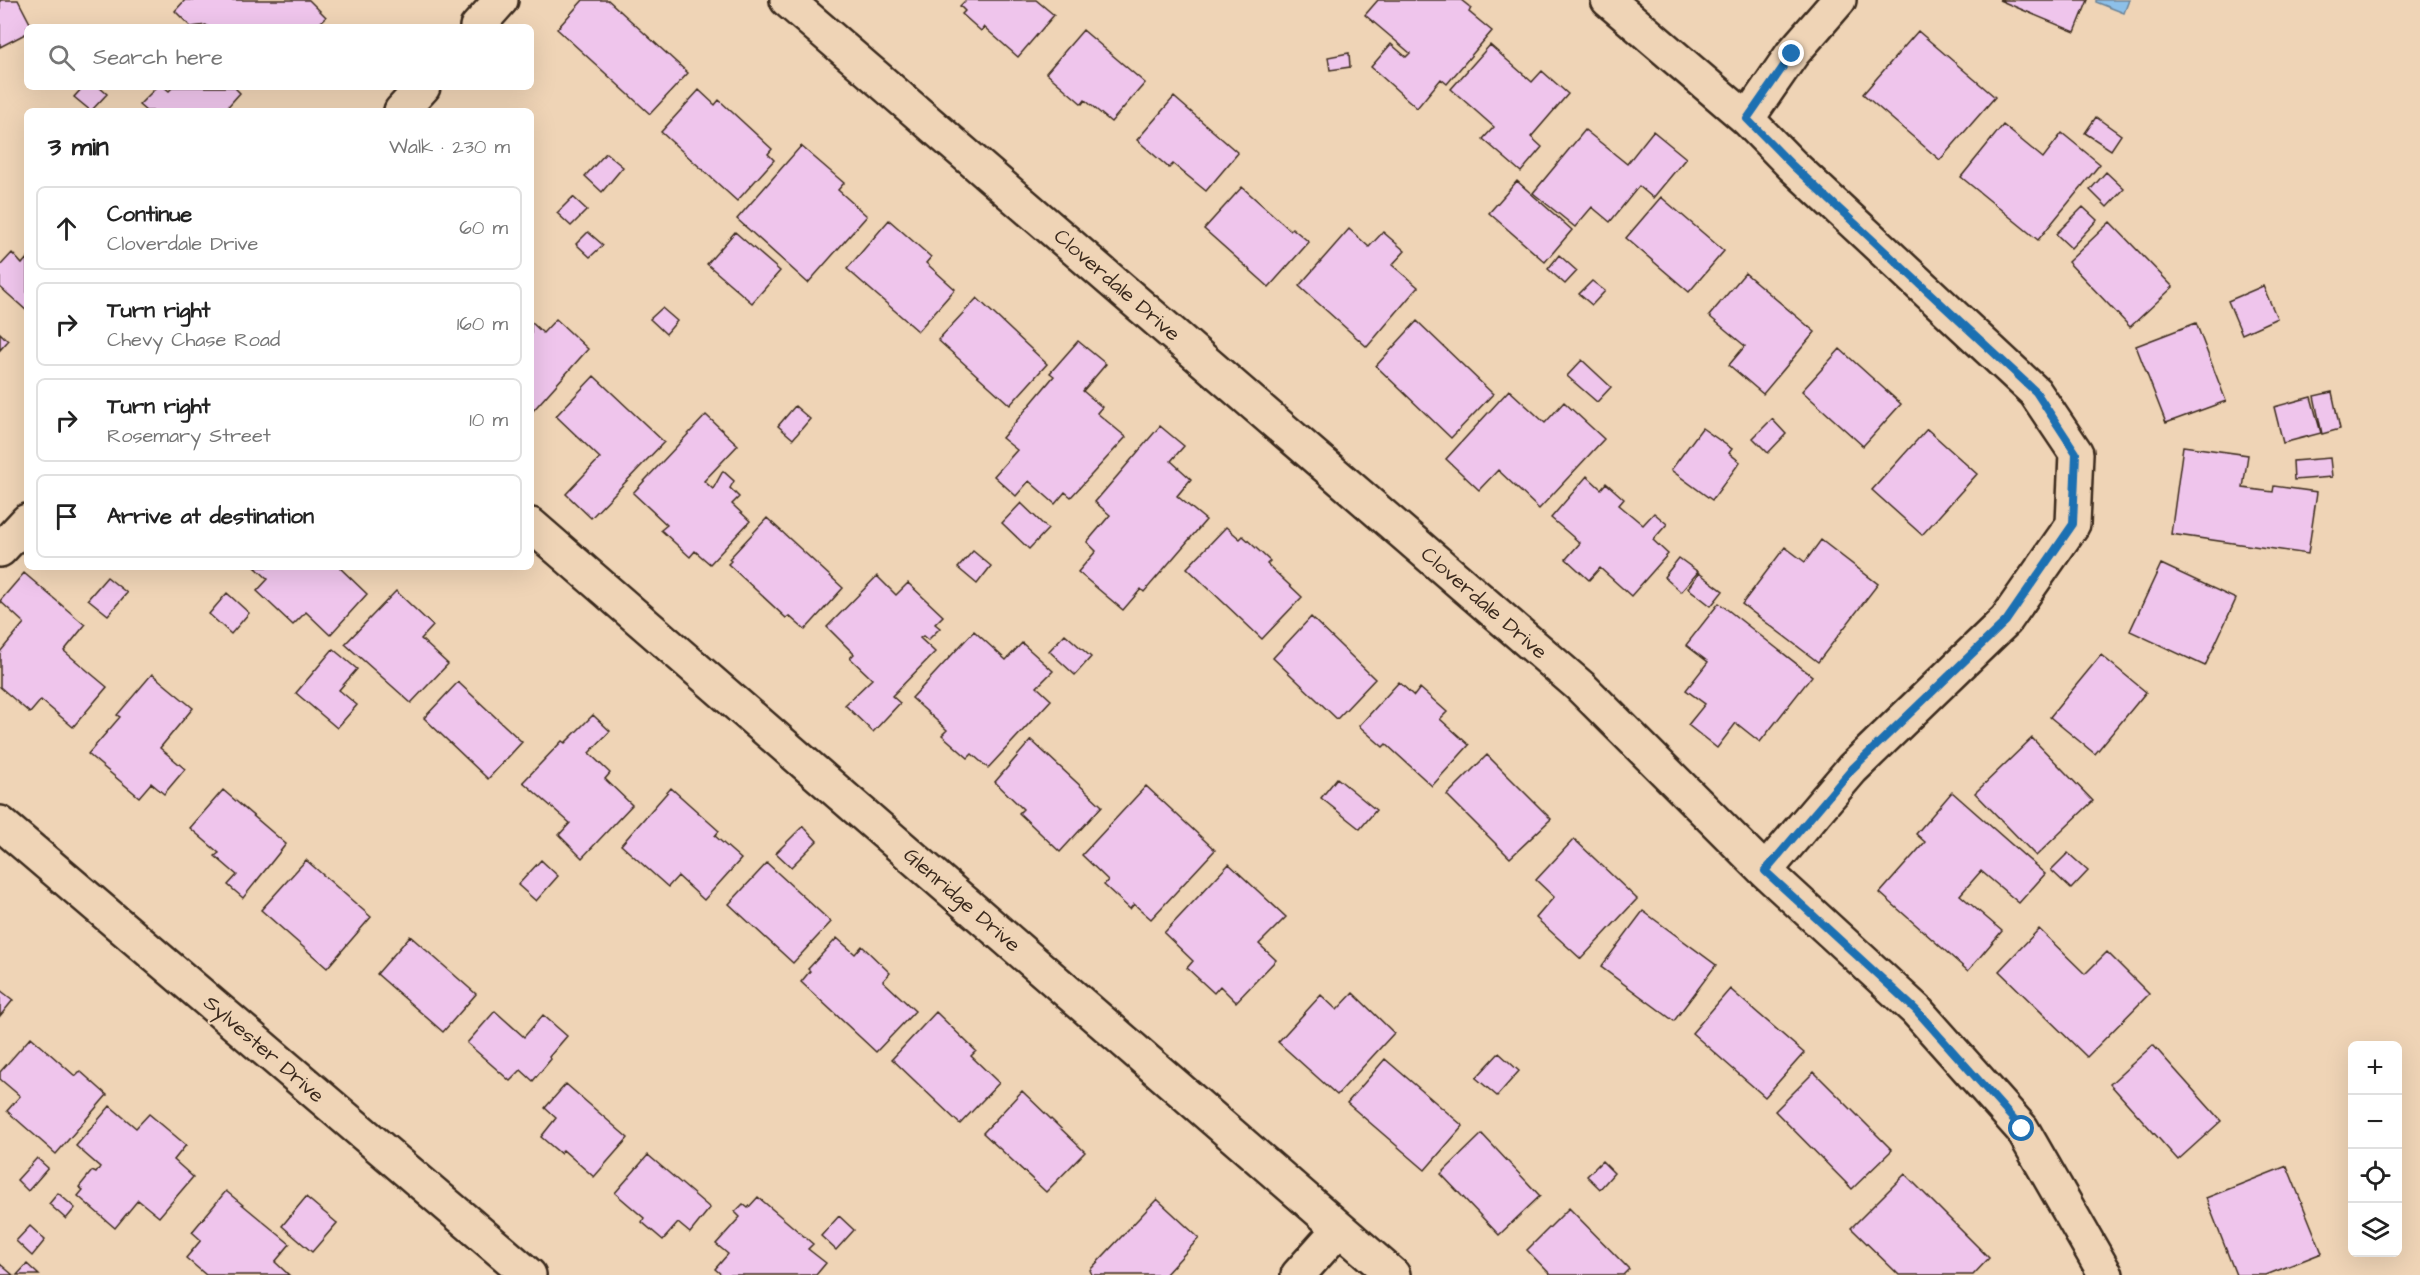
<!DOCTYPE html>
<meta charset="utf-8">
<style>
body{margin:0;font-family:"Architects Daughter",sans-serif;background:#f6f6f6;color:#222}
.controls{position:absolute;right:18px;bottom:18px;display:grid;overflow:hidden;border-radius:9px;box-shadow:0 6px 24px #0002}
.controls button{width:54px;height:54px;display:grid;place-items:center;padding:0;border:0;border-bottom:2px solid #e0e0e0;background:#fff;color:#222;font:30px sans-serif}
.stop{position:absolute;width:18px;height:18px;margin:-14px;border:4px solid #1f6fb2;border-radius:50%;background:#fff}
.stop.end{background:#1f6fb2;border-color:#fff;box-shadow:0 2px 6px #0008}
.list{margin:0;padding:0;list-style:none}
h2{display:flex;justify-content:space-between;align-items:center;height:78px;margin:0;padding:0 24px;font-size:26px}
h2 small{font-size:20px;font-weight:400;color:#767676}
.list li{display:grid;grid-template-columns:39px 1fr auto;gap:18px;align-items:center;box-sizing:border-box;height:84px;margin:0 12px 12px;padding:0 12px;border:2px solid #e0e0e0;border-radius:9px}
.list b{display:block;font-size:22px;white-space:nowrap}
.list p{margin:0;font-size:20px;white-space:nowrap;color:#767676}
.list em{font-size:20px;font-style:normal;color:#767676}
.icon{flex:none;width:33px;height:33px;fill:none;stroke:currentColor;stroke-width:2;stroke-linecap:round;stroke-linejoin:round}
.map{position:relative;flex:none;width:2420px;height:1275px;overflow:hidden}
.search{position:absolute;background:#fff;box-shadow:0 6px 24px #0002;left:24px;top:24px;width:510px;height:66px;display:flex;align-items:center;gap:15px;box-sizing:border-box;padding:0 21px;border-radius:9px;color:#767676;font-size:22px}
.panel{position:absolute;background:#fff;box-shadow:0 6px 24px #0002;left:24px;top:108px;width:510px;height:462px;border-radius:9px}
.map>svg:first-child{display:block}
.water{fill:#8dc0e9;stroke:#6c8498;stroke-width:1.5}
.building{fill:#efc5ec;stroke:#3b2a1e;stroke-width:1.5}
.lines{fill:none;stroke-linecap:round;stroke-linejoin:round}
.minor-casing{stroke:#3b2a1e;stroke-width:38}
.minor{stroke:#efd4b6;stroke-width:33}
.route{stroke:#1f6fb2;stroke-width:8}
.labels{text-anchor:middle;dominant-baseline:central;stroke-width:4.5;stroke-linejoin:round;paint-order:stroke}
.street-label{font-size:21px;fill:#3b2a1e;stroke:#efd4b6}
</style>
<div class="map">
<svg width="2420" height="1275" viewBox="0 0 2420 1275">
<rect width="100%" height="100%" fill="#efd4b6"/>
<filter id="ink" filterUnits="userSpaceOnUse"><feTurbulence type="fractalNoise" baseFrequency=".0167" numOctaves="2"/><feDisplacementMap in="SourceGraphic" scale="12" xChannelSelector="R" yChannelSelector="G"/><feConvolveMatrix kernelMatrix="1 2 1 2 8 2 1 2 1" color-interpolation-filters="sRGB"/></filter>
<g filter="url(#ink)">
<path class="water" d="M 2096,0 L 2129,0 L 2124,13 L 2096,2 Z"/>
<path class="building" d="M 0,0 L 18,0 L 32,27 L 27,27 L 27,33 L 0,47 Z
M 185,0 L 309,0 L 326,17 L 316,27 L 208,27 L 206,25 L 191,27 L 175,11 Z
M 583,0 L 608,0 L 688,73 L 650,114 L 557,29 Z
M 966,0 L 1036,0 L 1054,15 L 1018,57 L 984,27 L 981,31 L 962,14 L 965,11 L 960,6 Z
M 1378,0 L 1461,0 L 1471,8 L 1469,12 L 1492,31 L 1447,84 L 1441,79 L 1417,108 L 1371,67 L 1391,44 L 1406,57 L 1410,53 L 1365,15 Z
M 1999,0 L 2088,0 L 2075,32 Z
M 1083,30 L 1145,83 L 1111,122 L 1085,100 L 1082,104 L 1046,73 Z
M 1918,31 L 1995,97 L 1940,160 L 1863,94 Z
M 1490,45 L 1532,82 L 1542,71 L 1568,94 L 1531,137 L 1542,147 L 1521,172 L 1483,139 L 1494,127 L 1451,89 Z
M 1349,53 L 1350,67 L 1330,70 L 1328,57 Z
M 83,87 L 99,87 L 107,94 L 91,111 L 74,97 Z
M 157,87 L 164,87 L 169,91 L 173,87 L 234,87 L 240,93 L 224,111 L 146,111 L 139,105 Z
M 699,90 L 715,105 L 719,100 L 772,149 L 768,154 L 774,160 L 737,201 L 661,132 Z
M 1174,97 L 1238,153 L 1206,191 L 1173,164 L 1169,168 L 1137,140 Z
M 2096,117 L 2121,135 L 2111,150 L 2085,133 Z
M 2003,125 L 2043,158 L 2062,133 L 2100,164 L 2038,240 L 1961,177 Z
M 1585,130 L 1627,164 L 1653,131 L 1686,158 L 1653,198 L 1639,186 L 1610,222 L 1592,207 L 1575,227 L 1533,193 Z
M 801,146 L 844,183 L 838,190 L 867,216 L 808,283 L 737,219 Z
M 606,153 L 623,167 L 602,192 L 585,176 Z
M 2106,172 L 2124,189 L 2107,207 L 2090,190 Z
M 1517,181 L 1572,230 L 1545,262 L 1489,213 Z
M 1242,187 L 1290,230 L 1292,228 L 1309,242 L 1269,287 L 1204,229 Z
M 573,197 L 587,210 L 571,226 L 557,213 Z
M 1661,197 L 1724,251 L 1689,292 L 1626,238 Z
M 2083,207 L 2097,220 L 2071,248 L 2056,234 Z
M 889,220 L 931,257 L 926,263 L 955,289 L 918,331 L 847,269 Z
M 2110,222 L 2173,287 L 2130,327 L 2068,262 Z
M 1349,229 L 1369,247 L 1383,232 L 1405,251 L 1392,265 L 1418,287 L 1367,347 L 1299,286 Z
M 588,232 L 603,245 L 590,257 L 576,244 Z
M 735,232 L 780,271 L 752,303 L 707,264 Z
M 12,253 L 22,264 L 27,258 L 27,311 L 0,287 L 0,266 Z
M 1559,255 L 1577,271 L 1565,284 L 1548,269 Z
M 1745,273 L 1815,332 L 1763,394 L 1729,365 L 1745,346 L 1709,316 Z
M 1592,281 L 1605,291 L 1592,305 L 1579,294 Z
M 2263,286 L 2277,318 L 2242,334 L 2228,301 Z
M 977,298 L 1047,364 L 1010,405 L 938,340 Z
M 662,308 L 677,321 L 666,334 L 650,319 Z
M 556,319 L 588,349 L 531,413 L 531,322 L 543,333 Z
M 1417,321 L 1493,394 L 1451,438 L 1376,366 Z
M 2196,323 L 2226,401 L 2166,423 L 2136,346 Z
M 0,333 L 8,341 L 0,350 Z
M 1078,341 L 1106,364 L 1083,391 L 1102,407 L 1097,413 L 1126,437 L 1071,497 L 1065,492 L 1055,504 L 1029,481 L 1016,496 L 994,476 L 1017,450 L 1002,438 L 1054,376 L 1050,373 Z
M 1840,349 L 1901,404 L 1863,446 L 1802,391 Z
M 1582,360 L 1611,387 L 1597,402 L 1567,376 Z
M 594,376 L 664,442 L 591,518 L 566,494 L 600,458 L 556,416 Z
M 1509,390 L 1545,423 L 1564,402 L 1604,439 L 1539,509 L 1498,470 L 1479,490 L 1446,459 Z
M 2332,392 L 2340,429 L 2322,434 L 2314,396 Z
M 2311,397 L 2321,433 L 2283,443 L 2274,407 Z
M 795,406 L 810,419 L 793,439 L 778,426 Z
M 706,415 L 738,445 L 704,481 L 713,489 L 723,471 L 734,481 L 730,488 L 739,497 L 732,504 L 750,521 L 710,564 L 695,551 L 690,557 L 661,530 L 667,525 L 633,493 Z
M 1772,419 L 1786,434 L 1768,453 L 1753,438 Z
M 1160,426 L 1184,446 L 1171,461 L 1191,479 L 1177,496 L 1206,520 L 1144,592 L 1141,589 L 1123,610 L 1078,572 L 1096,551 L 1087,542 L 1110,515 L 1095,502 Z
M 1702,428 L 1732,449 L 1729,453 L 1740,462 L 1712,500 L 1671,470 Z
M 1927,429 L 1977,474 L 1922,535 L 1872,490 Z
M 2183,446 L 2248,455 L 2243,488 L 2273,492 L 2274,486 L 2317,492 L 2308,554 L 2171,534 Z
M 2330,458 L 2332,477 L 2294,480 L 2293,461 Z
M 1587,476 L 1601,489 L 1606,483 L 1624,499 L 1619,505 L 1643,525 L 1654,513 L 1667,524 L 1653,540 L 1668,554 L 1631,596 L 1600,568 L 1589,580 L 1566,559 L 1580,543 L 1551,518 Z
M 1021,503 L 1048,529 L 1029,549 L 1002,523 Z
M 767,518 L 843,588 L 805,630 L 789,616 L 786,618 L 728,564 L 731,561 L 729,559 Z
M 1226,527 L 1240,539 L 1243,536 L 1270,561 L 1267,564 L 1302,597 L 1262,639 L 1187,568 Z
M 1821,540 L 1878,584 L 1818,662 L 1742,604 L 1785,547 L 1805,562 Z
M 973,551 L 991,566 L 977,584 L 958,568 Z
M 1679,558 L 1698,572 L 1681,592 L 1664,577 Z
M 2161,564 L 2236,599 L 2205,666 L 2130,631 Z
M 255,567 L 339,567 L 367,594 L 330,635 L 306,612 L 293,625 L 257,591 L 268,579 Z
M 24,573 L 85,625 L 64,651 L 107,687 L 73,727 L 41,700 L 30,713 L 0,687 L 0,652 L 24,623 L 0,601 Z
M 1699,573 L 1723,591 L 1711,606 L 1688,588 Z
M 877,576 L 896,595 L 908,583 L 943,616 L 935,624 L 940,628 L 928,640 L 923,636 L 920,638 L 935,652 L 892,696 L 900,703 L 873,732 L 845,705 L 872,679 L 850,658 L 854,654 L 827,627 Z
M 107,577 L 127,593 L 108,615 L 88,599 Z
M 396,591 L 433,626 L 421,639 L 448,664 L 411,703 L 345,644 Z
M 227,593 L 249,613 L 231,634 L 209,614 Z
M 1719,603 L 1812,676 L 1760,742 L 1736,723 L 1717,748 L 1688,725 L 1705,704 L 1686,690 L 1708,662 L 1686,645 Z
M 1311,617 L 1375,679 L 1337,719 L 1273,658 Z
M 974,631 L 1006,660 L 1022,643 L 1053,671 L 1037,687 L 1051,700 L 988,768 L 972,754 L 968,758 L 942,735 L 947,730 L 912,698 Z
M 1065,634 L 1091,657 L 1075,675 L 1049,651 Z
M 333,649 L 357,669 L 339,690 L 357,705 L 337,728 L 296,693 Z
M 2101,655 L 2146,692 L 2095,754 L 2050,717 Z
M 152,674 L 193,708 L 160,748 L 185,769 L 164,794 L 151,783 L 139,797 L 88,754 L 120,717 L 117,715 Z
M 458,682 L 522,742 L 488,779 L 424,718 Z
M 1399,682 L 1414,696 L 1420,688 L 1447,712 L 1440,719 L 1469,745 L 1432,786 L 1386,744 L 1383,747 L 1359,726 Z
M 593,715 L 610,731 L 589,753 L 610,773 L 605,779 L 632,805 L 582,858 L 559,835 L 570,823 L 523,782 L 562,741 L 565,743 Z
M 2032,738 L 2093,801 L 2036,856 L 1975,793 Z
M 1031,740 L 1102,806 L 1060,852 L 1019,813 L 1023,809 L 995,782 Z
M 1487,755 L 1551,819 L 1510,858 L 1447,795 Z
M 1337,778 L 1376,810 L 1360,829 L 1321,798 Z
M 1146,786 L 1215,850 L 1151,919 L 1134,904 L 1130,909 L 1104,885 L 1108,880 L 1082,855 Z
M 671,788 L 719,831 L 715,836 L 741,859 L 704,900 L 678,876 L 668,887 L 621,845 Z
M 223,790 L 286,844 L 243,898 L 228,885 L 237,875 L 215,856 L 219,853 L 190,828 Z
M 1952,792 L 2045,874 L 2019,903 L 1981,871 L 1960,895 L 2002,931 L 1968,971 L 1880,893 L 1925,842 L 1916,834 Z
M 803,826 L 817,841 L 791,867 L 776,853 Z
M 1574,839 L 1637,899 L 1581,959 L 1536,918 L 1554,897 L 1536,880 Z
M 2068,853 L 2088,871 L 2071,889 L 2051,870 Z
M 306,860 L 371,917 L 327,968 L 261,910 Z
M 541,860 L 558,876 L 536,901 L 518,885 Z
M 767,863 L 831,922 L 793,963 L 729,904 Z
M 1229,864 L 1286,917 L 1259,944 L 1276,960 L 1236,1002 L 1220,986 L 1214,993 L 1187,968 L 1193,961 L 1164,933 Z
M 1643,911 L 1716,965 L 1674,1021 L 1601,967 Z
M 2039,929 L 2085,974 L 2107,952 L 2149,994 L 2087,1057 L 1999,971 Z
M 410,936 L 476,994 L 443,1032 L 377,974 Z
M 837,938 L 855,954 L 862,946 L 890,973 L 883,981 L 915,1011 L 876,1052 L 801,982 L 810,971 L 808,969 Z
M 1730,989 L 1804,1053 L 1765,1097 L 1692,1033 Z
M 0,990 L 13,1000 L 0,1016 Z
M 1353,993 L 1394,1033 L 1337,1095 L 1278,1042 L 1321,995 L 1337,1010 Z
M 495,1011 L 524,1037 L 543,1015 L 567,1036 L 549,1057 L 551,1059 L 533,1081 L 521,1070 L 510,1081 L 467,1043 Z
M 936,1012 L 976,1051 L 971,1056 L 999,1083 L 960,1124 L 892,1059 Z
M 31,1037 L 75,1076 L 80,1071 L 107,1095 L 56,1154 L 7,1111 L 20,1096 L 0,1079 L 0,1072 Z
M 2153,1045 L 2221,1121 L 2178,1160 L 2110,1084 Z
M 1499,1053 L 1519,1071 L 1497,1096 L 1476,1078 Z
M 1385,1059 L 1463,1126 L 1425,1170 L 1347,1103 Z
M 1814,1072 L 1892,1150 L 1852,1189 L 1775,1111 Z
M 566,1084 L 628,1138 L 594,1177 L 563,1150 L 561,1154 L 541,1137 L 556,1118 L 545,1108 Z
M 1022,1091 L 1085,1152 L 1046,1192 L 983,1133 Z
M 110,1106 L 136,1128 L 149,1114 L 186,1145 L 174,1160 L 193,1177 L 159,1217 L 138,1200 L 115,1228 L 78,1196 L 83,1190 L 79,1187 L 92,1171 L 96,1173 L 100,1167 L 76,1146 Z
M 1482,1134 L 1540,1196 L 1499,1235 L 1441,1174 Z
M 648,1155 L 710,1208 L 690,1233 L 678,1223 L 663,1240 L 642,1222 L 644,1218 L 615,1193 Z
M 37,1158 L 48,1168 L 28,1191 L 17,1180 Z
M 1602,1161 L 1614,1173 L 1600,1189 L 1587,1176 Z
M 2287,1166 L 2322,1253 L 2266,1275 L 2236,1275 L 2206,1198 Z
M 1905,1174 L 1989,1258 L 1973,1275 L 1899,1275 L 1851,1228 Z
M 226,1191 L 290,1244 L 275,1262 L 289,1275 L 206,1275 L 186,1258 L 201,1240 L 192,1232 Z
M 58,1193 L 75,1208 L 66,1219 L 49,1204 Z
M 306,1197 L 337,1223 L 312,1252 L 282,1226 Z
M 758,1197 L 813,1244 L 808,1249 L 826,1263 L 816,1275 L 722,1275 L 715,1269 L 728,1254 L 716,1244 L 740,1217 L 735,1212 L 743,1204 L 748,1208 Z
M 1157,1199 L 1199,1238 L 1165,1275 L 1092,1275 L 1090,1270 Z
M 1569,1208 L 1629,1269 L 1623,1275 L 1551,1275 L 1527,1250 Z
M 839,1216 L 854,1230 L 836,1250 L 821,1236 Z
M 30,1226 L 45,1240 L 32,1256 L 16,1241 Z
M 0,1264 L 13,1275 L 0,1275 Z
M 27,1264 L 39,1275 L 17,1275 Z"/>
<g class="lines">
<defs>
<path id="minor" d="M 787,0 L 1580,686 L 1765,871 L 1916,1010 L 2022,1129 L 2106,1275
M 1608,0 L 1747,119 L 1792,165 L 2035,392 L 2076,453 L 2073,524 L 2006,620 L 1852,769 L 1765,871
M 477,27 L 501,0
M 401,111 L 423,87
M 1747,119 L 1792,54 L 1839,0
M 531,525 L 1393,1275
M 0,550 L 27,521
M 0,823 L 529,1275
M 1298,1275 L 1339,1229"/>
</defs>
<use href="#minor" class="minor-casing"/>
<use href="#minor" class="minor"/>
</g>
</g>
<g class="lines" filter="url(#ink)">
<path class="route" d="M 1792,54 L 1747,119 L 1792,165 L 2036,392 L 2076,453 L 2073,524 L 2006,621 L 1852,769 L 1765,871 L 1916,1010 L 2022,1129"/>
</g>
<g class="labels">
<g class="street-label">
<text transform="translate(1117 285) rotate(41)">Cloverdale Drive</text>
<text transform="translate(1484 603) rotate(41)">Cloverdale Drive</text>
<text transform="translate(962 900) rotate(41)">Glenridge Drive</text>
<text transform="translate(264 1049) rotate(41)">Sylvester Drive</text>
</g>
</g>
</svg>
<div class="controls">
<button>+</button>
<button>−</button>
<button><svg class="icon" aria-label="locate" viewBox="0 0 24 24"><circle cx="12" cy="12" r="6"/><path d="M12 2v4M12 18v4M2 12h4M18 12h4"/></svg></button>
<button><svg class="icon" aria-label="layers" viewBox="0 0 24 24"><path d="M12 4l9 5-9 5-9-5zM3 14l9 5 9-5"/></svg></button>
</div>
<div class="stop" style="left:2022px;top:1129px"></div>
<div class="stop end" style="left:1792px;top:54px"></div>
<div class="search"><svg class="icon" aria-label="search" viewBox="0 0 24 24"><circle cx="10" cy="10" r="6"/><path d="M15 15l6 6"/></svg>Search here</div>
<section class="panel">
<h2>3 min<small>Walk · 230 m</small></h2>
<ul class="list">
<li><svg class="icon" aria-label="ahead" viewBox="0 0 24 24"><path d="M12 20V5M6 11l6-6 6 6"/></svg><div><b>Continue</b><p>Cloverdale Drive</p></div><em>60 m</em></li>
<li><svg class="icon" aria-label="right" viewBox="0 0 24 24"><path d="M7 20v-9h11M14 6l5 5-5 5"/></svg><div><b>Turn right</b><p>Chevy Chase Road</p></div><em>160 m</em></li>
<li><svg class="icon" aria-label="right" viewBox="0 0 24 24"><path d="M7 20v-9h11M14 6l5 5-5 5"/></svg><div><b>Turn right</b><p>Rosemary Street</p></div><em>10 m</em></li>
<li><svg class="icon" aria-label="arrive" viewBox="0 0 24 24"><path d="M6 21V4h12l-3 4 3 4H6"/></svg><div><b>Arrive at destination</b></div></li>
</ul>
</section>
</div>
